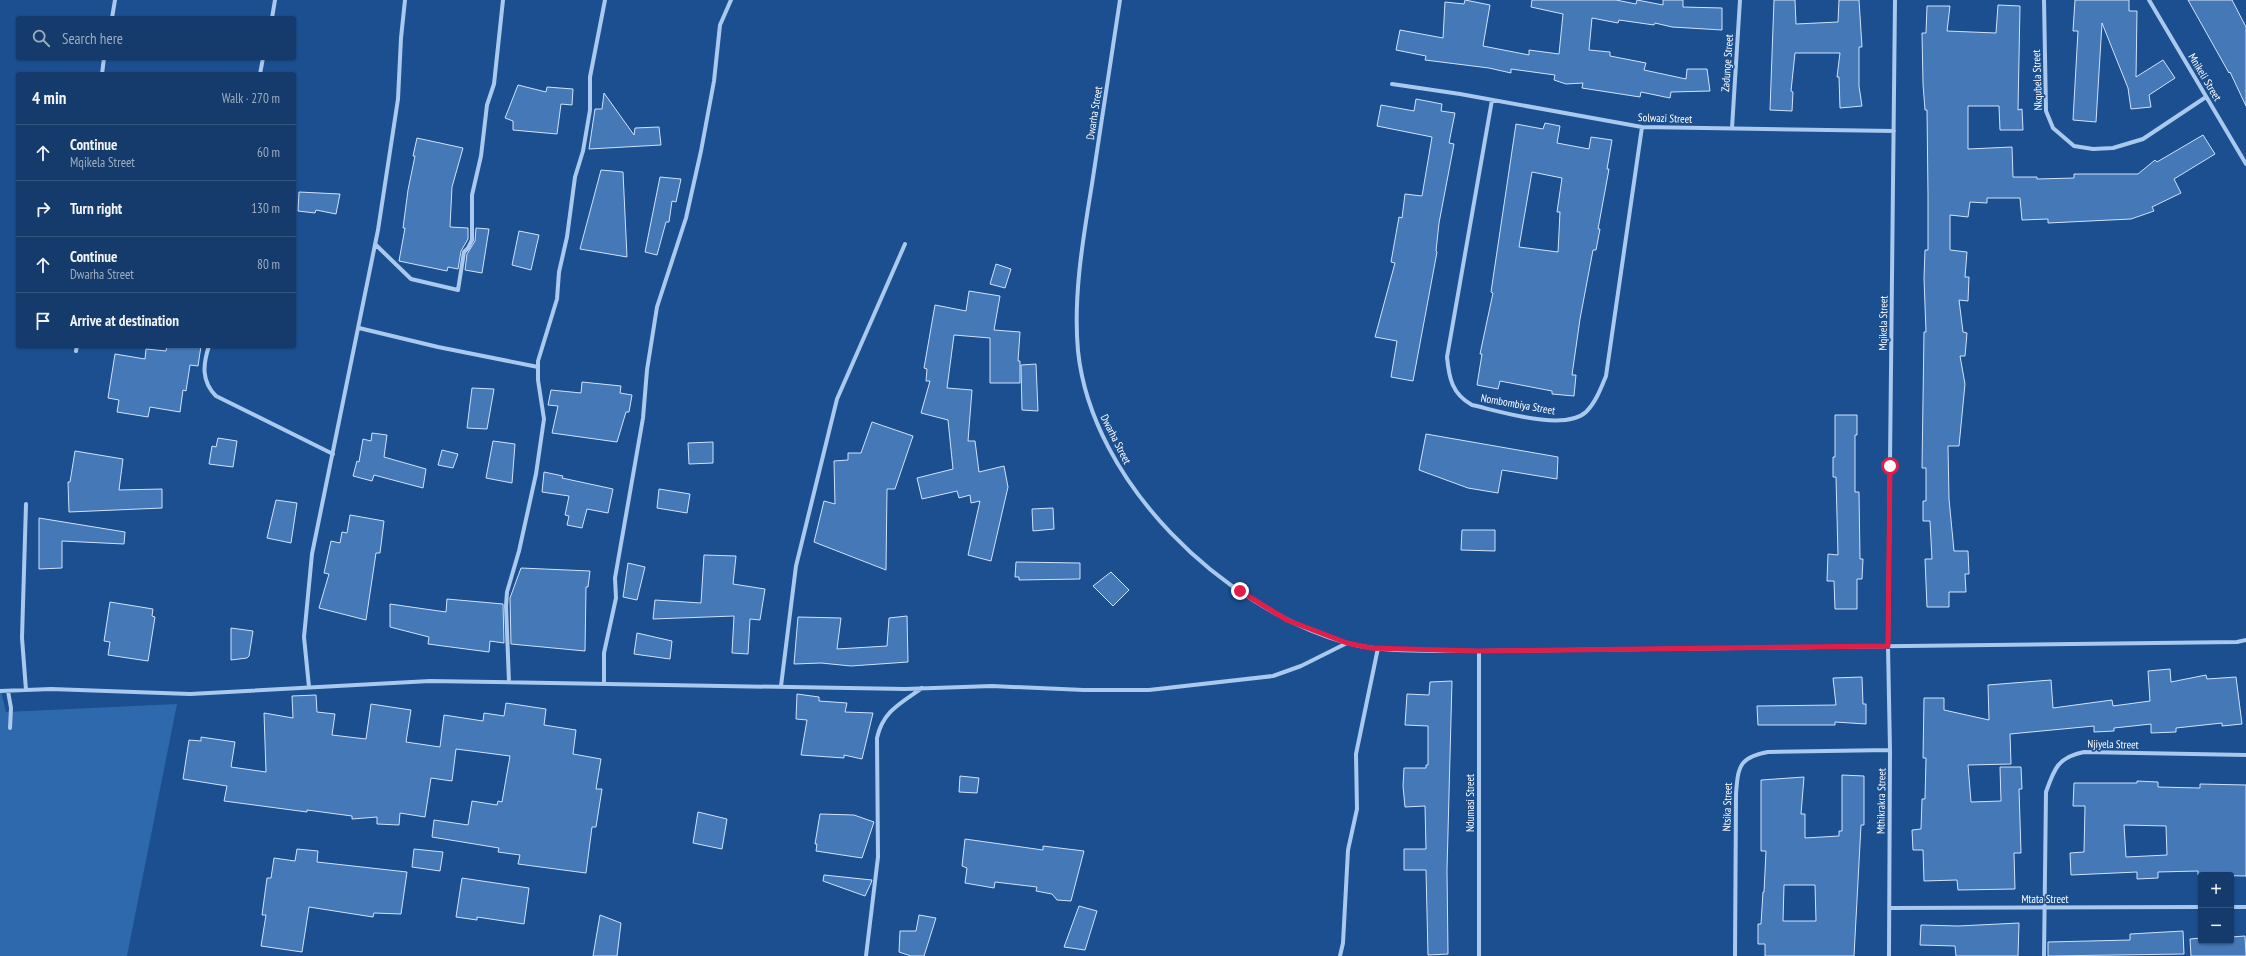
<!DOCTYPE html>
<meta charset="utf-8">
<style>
body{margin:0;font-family:"PT Sans Narrow",sans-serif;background:#1d4271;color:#f1f3f6}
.controls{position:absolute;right:12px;bottom:12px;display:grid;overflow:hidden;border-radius:4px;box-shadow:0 1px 3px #0004}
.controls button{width:36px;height:36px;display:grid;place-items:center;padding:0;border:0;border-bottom:1px solid #33557e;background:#143b6b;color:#f1f3f6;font:20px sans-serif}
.stop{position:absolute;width:12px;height:12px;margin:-9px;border:3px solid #e11d48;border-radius:50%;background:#fff}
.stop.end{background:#e11d48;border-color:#fff;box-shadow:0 1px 4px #0008}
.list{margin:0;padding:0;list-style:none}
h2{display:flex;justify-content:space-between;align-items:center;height:52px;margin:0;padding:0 16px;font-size:17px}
h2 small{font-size:13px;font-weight:400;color:#9dadc1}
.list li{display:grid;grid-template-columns:26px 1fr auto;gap:12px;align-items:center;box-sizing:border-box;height:56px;padding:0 16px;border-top:1px solid #33557e}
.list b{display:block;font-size:15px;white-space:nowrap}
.list p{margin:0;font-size:13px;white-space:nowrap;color:#9dadc1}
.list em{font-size:13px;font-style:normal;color:#9dadc1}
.icon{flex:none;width:22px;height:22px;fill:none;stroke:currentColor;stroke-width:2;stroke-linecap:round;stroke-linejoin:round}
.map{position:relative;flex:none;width:2246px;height:956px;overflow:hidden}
.search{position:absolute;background:#143b6b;box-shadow:0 1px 3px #0004;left:16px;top:16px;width:280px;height:44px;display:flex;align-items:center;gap:10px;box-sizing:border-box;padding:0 14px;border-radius:4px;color:#9dadc1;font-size:15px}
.panel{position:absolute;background:#143b6b;box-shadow:0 1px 3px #0004;left:16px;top:72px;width:280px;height:276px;border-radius:4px}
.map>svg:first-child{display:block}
.green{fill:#2e69ad}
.building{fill:#4478b7;stroke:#cfe3fa;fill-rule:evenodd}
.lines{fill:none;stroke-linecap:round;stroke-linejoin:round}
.street{stroke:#a9c9ee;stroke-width:4}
.route{stroke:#e11d48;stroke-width:5}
.labels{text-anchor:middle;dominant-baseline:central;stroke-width:3.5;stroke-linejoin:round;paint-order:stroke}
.street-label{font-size:11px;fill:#fff;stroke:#1b4f8f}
</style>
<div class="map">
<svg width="2246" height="956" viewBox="0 0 2246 956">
<rect width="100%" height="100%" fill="#1b4f8f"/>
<path class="green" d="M 0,687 L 6,712 L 177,704 L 127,956 L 0,956 Z"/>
<path class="building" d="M 1465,0 L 1490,5 L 1483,46 L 1529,55 L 1529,50 L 1559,54 L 1563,14 L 1531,7 L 1532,0 L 1616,0 L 1636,4 L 1637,0 L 1663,5 L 1663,0 L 1683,0 L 1683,7 L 1722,8 L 1722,30 L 1672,27 L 1655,23 L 1654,25 L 1619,20 L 1618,23 L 1592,18 L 1589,50 L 1610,52 L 1610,56 L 1646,63 L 1644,70 L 1686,79 L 1687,69 L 1707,69 L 1710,91 L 1671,92 L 1670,98 L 1641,92 L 1640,97 L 1582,88 L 1583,83 L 1566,84 L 1554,80 L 1555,75 L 1511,69 L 1511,73 L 1489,68 L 1425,60 L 1426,56 L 1396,50 L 1400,30 L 1443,38 L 1445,2 L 1464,4 Z
M 1774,0 L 1795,0 L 1796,24 L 1838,22 L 1839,0 L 1859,0 L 1862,47 L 1859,47 L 1859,86 L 1862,106 L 1840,108 L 1839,77 L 1837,77 L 1840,53 L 1795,53 L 1791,91 L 1793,92 L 1792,111 L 1770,110 Z
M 2075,0 L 2129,0 L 2129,11 L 2137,11 L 2136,77 L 2163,60 L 2175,78 L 2149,95 L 2151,107 L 2131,109 L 2128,88 L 2102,23 L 2096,122 L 2073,120 L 2078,31 L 2073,31 Z
M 2188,0 L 2232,0 L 2246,27 L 2246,106 L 2230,72 L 2229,73 Z
M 1998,5 L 2020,6 L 2018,110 L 2022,109 L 2023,130 L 2000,130 L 1999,106 L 1968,106 L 1968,149 L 2012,147 L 2013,177 L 2037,177 L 2037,179 L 2074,178 L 2074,174 L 2138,174 L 2155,160 L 2157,162 L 2203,135 L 2215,154 L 2174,179 L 2181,193 L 2152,207 L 2154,211 L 2131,219 L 2048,223 L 2048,219 L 2022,220 L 2020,198 L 1987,198 L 1987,203 L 1970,202 L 1968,217 L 1950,215 L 1950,250 L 1967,252 L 1965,277 L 1969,277 L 1968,301 L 1959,300 L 1963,332 L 1967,333 L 1965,356 L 1960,356 L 1965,384 L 1959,446 L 1948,446 L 1949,499 L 1954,551 L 1968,551 L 1969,574 L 1965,574 L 1966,592 L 1949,592 L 1949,607 L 1927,607 L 1925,559 L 1932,559 L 1930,521 L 1923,521 L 1923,501 L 1926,501 L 1926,468 L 1922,468 L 1924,332 L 1926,332 L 1924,278 L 1925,250 L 1928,250 L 1928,195 L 1927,110 L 1925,110 L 1923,84 L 1922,33 L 1926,33 L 1927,6 L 1950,6 L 1947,31 L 1996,33 Z
M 518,85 L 546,92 L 547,87 L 573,89 L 572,105 L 561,104 L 557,134 L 513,130 L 513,121 L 505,118 Z
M 604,93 L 634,135 L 635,128 L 659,127 L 661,145 L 589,149 L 595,109 L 602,109 Z
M 1416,99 L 1442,104 L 1441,111 L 1455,113 L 1449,143 L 1454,144 L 1439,223 L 1436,251 L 1437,252 L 1413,381 L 1391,377 L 1397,341 L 1375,337 L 1395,263 L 1391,262 L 1399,217 L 1402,218 L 1405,194 L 1422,196 L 1432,137 L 1377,126 L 1381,105 L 1414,111 Z
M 1545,123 L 1560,126 L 1557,143 L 1589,149 L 1591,137 L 1612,140 L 1607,169 L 1609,169 L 1598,229 L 1600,229 L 1596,250 L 1593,250 L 1580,319 L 1572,375 L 1576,375 L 1574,396 L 1552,394 L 1552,391 L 1500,381 L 1498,389 L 1477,385 L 1482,354 L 1480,354 L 1493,293 L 1491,292 L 1516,124 L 1543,129 ZM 1532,172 L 1562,178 L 1557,212 L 1560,212 L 1558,252 L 1519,247 Z
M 417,138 L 463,148 L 452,187 L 450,227 L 468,228 L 468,239 L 461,251 L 458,269 L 448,267 L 447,271 L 399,261 L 405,228 L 403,228 L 408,190 L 415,156 L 413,156 Z
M 601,170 L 623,172 L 627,257 L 580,249 Z
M 660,177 L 681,179 L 676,202 L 672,201 L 669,222 L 666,222 L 657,255 L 645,252 Z
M 299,192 L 340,194 L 336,214 L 316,210 L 315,213 L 298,211 Z
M 476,228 L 489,229 L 482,273 L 465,270 L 467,254 L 475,241 Z
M 519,231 L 539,235 L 531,270 L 512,265 Z
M 996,264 L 1011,269 L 1005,288 L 990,284 Z
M 969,291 L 1000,296 L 994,330 L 1020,332 L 1018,361 L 1020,361 L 1020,383 L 990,383 L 990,338 L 954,335 L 947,388 L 972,390 L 968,441 L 975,441 L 979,472 L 1004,466 L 1008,487 L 991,561 L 968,555 L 980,501 L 971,503 L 970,495 L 959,498 L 957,491 L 922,499 L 917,478 L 953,469 L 948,420 L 921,413 L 930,381 L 926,381 L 927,369 L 924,368 L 935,305 L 966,311 Z
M 167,346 L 201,346 L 198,366 L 190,365 L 186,391 L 183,390 L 180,412 L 150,407 L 148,417 L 117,412 L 119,400 L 108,398 L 115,354 L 145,359 L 146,349 L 166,351 Z
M 1036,364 L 1038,411 L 1022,410 L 1021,365 Z
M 582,382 L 621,386 L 620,393 L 632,395 L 629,412 L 626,412 L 617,442 L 552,433 L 558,406 L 548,405 L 551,390 L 581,393 Z
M 472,388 L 494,389 L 487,429 L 467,428 Z
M 1835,415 L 1857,415 L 1857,435 L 1855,435 L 1855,492 L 1859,492 L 1860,559 L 1863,559 L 1862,579 L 1857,579 L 1857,609 L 1835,609 L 1834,581 L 1827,581 L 1828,554 L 1838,555 L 1836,477 L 1833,477 L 1833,457 L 1835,457 Z
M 872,422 L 913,436 L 895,489 L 887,489 L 886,570 L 814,542 L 824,501 L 835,504 L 834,461 L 848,460 L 848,453 L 861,453 Z
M 372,433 L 387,435 L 384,457 L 426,469 L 423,488 L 374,475 L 372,481 L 353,476 L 357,461 L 359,462 L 363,439 L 371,441 Z
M 1426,434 L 1558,457 L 1557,479 L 1502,470 L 1498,493 L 1468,488 L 1419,470 Z
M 218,438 L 237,441 L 233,467 L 209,464 L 212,446 L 216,447 Z
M 493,441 L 515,444 L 512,483 L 486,478 Z
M 713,442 L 713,463 L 689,464 L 688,443 Z
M 442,450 L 458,454 L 453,468 L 438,465 Z
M 75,451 L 123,459 L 119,490 L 162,489 L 162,508 L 69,512 L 68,482 L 70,482 Z
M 544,472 L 563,476 L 562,478 L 613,489 L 608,513 L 587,509 L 582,528 L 567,525 L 569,516 L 565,515 L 569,496 L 542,492 Z
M 659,489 L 690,494 L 687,513 L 657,508 Z
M 276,500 L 297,503 L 291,543 L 267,538 Z
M 1053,508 L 1054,529 L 1033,531 L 1032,509 Z
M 350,515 L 384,521 L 380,553 L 376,553 L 366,620 L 319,608 L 329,574 L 324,573 L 331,541 L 340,543 L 342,532 L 347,533 Z
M 39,518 L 125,532 L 124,544 L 62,541 L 62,568 L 39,569 Z
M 1462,530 L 1495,530 L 1495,551 L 1461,550 Z
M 704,555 L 736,556 L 733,584 L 765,589 L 760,620 L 750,619 L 748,654 L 732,653 L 734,616 L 653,619 L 655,600 L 701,603 Z
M 1016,562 L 1080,563 L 1080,579 L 1019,580 L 1019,577 L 1015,577 Z
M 628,563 L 645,567 L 637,600 L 623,597 Z
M 521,568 L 590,571 L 588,587 L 586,587 L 585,651 L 511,644 L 510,598 Z
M 1111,572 L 1129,590 L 1113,606 L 1093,586 Z
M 447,599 L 503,604 L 504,643 L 490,641 L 489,652 L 428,644 L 429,637 L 390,627 L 390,604 L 446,612 Z
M 110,602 L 153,609 L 152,616 L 155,617 L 148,661 L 108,655 L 110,642 L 104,641 Z
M 907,616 L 908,662 L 851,666 L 821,663 L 794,664 L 798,617 L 841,618 L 837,649 L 887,646 L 889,618 Z
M 231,628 L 253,631 L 249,656 L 247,658 L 231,660 Z
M 637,633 L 672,641 L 670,659 L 634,654 Z
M 2170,669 L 2171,682 L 2206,675 L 2207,679 L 2236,677 L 2242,724 L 2222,726 L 2222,723 L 2176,728 L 2176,732 L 2151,733 L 2151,724 L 2114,728 L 2114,731 L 2094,732 L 2094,726 L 2010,734 L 2011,764 L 1968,765 L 1971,802 L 2001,801 L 2000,767 L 2021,767 L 2022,789 L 2019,789 L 2021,853 L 2014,853 L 2015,889 L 1958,890 L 1957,880 L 1924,881 L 1923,850 L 1913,850 L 1912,830 L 1921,829 L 1922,799 L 1925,799 L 1926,758 L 1923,758 L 1924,698 L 1944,698 L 1944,710 L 1989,720 L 1988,685 L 2051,680 L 2053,708 L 2112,700 L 2113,706 L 2150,701 L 2148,671 Z
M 1862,677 L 1863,704 L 1866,704 L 1866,724 L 1835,722 L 1835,725 L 1758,725 L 1757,706 L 1836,705 L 1833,678 Z
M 1452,681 L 1447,870 L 1448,954 L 1428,955 L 1426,870 L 1404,870 L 1404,849 L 1426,849 L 1425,806 L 1405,807 L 1403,786 L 1404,768 L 1426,768 L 1426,765 L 1428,765 L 1428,726 L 1405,725 L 1407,694 L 1429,695 L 1430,682 Z
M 797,694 L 819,697 L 819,701 L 847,703 L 845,712 L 873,713 L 862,759 L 844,755 L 844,758 L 801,755 L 807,720 L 796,719 Z
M 316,695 L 317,712 L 335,714 L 332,735 L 366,739 L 371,704 L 411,710 L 406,742 L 440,747 L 444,715 L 483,721 L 484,713 L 504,716 L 506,703 L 546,709 L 544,725 L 576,730 L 573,754 L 601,759 L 596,789 L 602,789 L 596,827 L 592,827 L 586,873 L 518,864 L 520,855 L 498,852 L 499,848 L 432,837 L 434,820 L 468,825 L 472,801 L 497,805 L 498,801 L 502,802 L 510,756 L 456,749 L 452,781 L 431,778 L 425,817 L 400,813 L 399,825 L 377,824 L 377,817 L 352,819 L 352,816 L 307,810 L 307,812 L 224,801 L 227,786 L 183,779 L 189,740 L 201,741 L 201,737 L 235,742 L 231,767 L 266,772 L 264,713 L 293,718 L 292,696 Z
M 1842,775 L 1864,776 L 1864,825 L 1861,825 L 1854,956 L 1765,956 L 1765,944 L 1758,944 L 1758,924 L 1761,924 L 1763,892 L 1764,892 L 1766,851 L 1761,851 L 1761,780 L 1804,777 L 1801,814 L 1805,814 L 1805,838 L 1839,836 L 1839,831 L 1842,831 ZM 1784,885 L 1815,885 L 1816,921 L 1783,921 Z
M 960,776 L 979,778 L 977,793 L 959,792 Z
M 2137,781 L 2158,782 L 2158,787 L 2200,788 L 2200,784 L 2246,785 L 2246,876 L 2198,875 L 2198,871 L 2158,872 L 2158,878 L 2137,879 L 2137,872 L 2071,875 L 2070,853 L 2084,852 L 2085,806 L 2073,806 L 2074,783 L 2137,783 ZM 2124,825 L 2166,826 L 2167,855 L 2126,857 Z
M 698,812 L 727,819 L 722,849 L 693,843 Z
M 820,814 L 854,815 L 874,822 L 862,858 L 816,851 L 817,844 L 815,844 Z
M 965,839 L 1043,850 L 1043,846 L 1084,851 L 1071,901 L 1057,900 L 1052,894 L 1036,891 L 1037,887 L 995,882 L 994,888 L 965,883 L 967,868 L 962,866 Z
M 297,849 L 318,851 L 317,862 L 407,872 L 401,914 L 374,913 L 373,917 L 309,907 L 302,952 L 261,946 L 266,915 L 262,915 L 267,878 L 271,878 L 274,858 L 295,861 Z
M 414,849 L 443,852 L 440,871 L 412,867 Z
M 824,875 L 872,880 L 871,883 L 865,896 L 823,881 Z
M 462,878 L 529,888 L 524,924 L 477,917 L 477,920 L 456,917 Z
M 1079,906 L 1097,911 L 1085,950 L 1064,947 Z
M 600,915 L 621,923 L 617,956 L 593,956 Z
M 919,915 L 936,918 L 924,956 L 911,956 L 899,952 L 900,931 L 916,931 Z
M 2019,923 L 2018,956 L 1956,956 L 1955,946 L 1920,945 L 1921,925 L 1958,926 Z
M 2183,931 L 2184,954 L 2048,956 L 2048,942 L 2130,940 L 2130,934 Z
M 2245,936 L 2246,956 L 2191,956 L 2190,939 L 2201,938 L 2201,941 L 2231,941 L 2231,937 Z"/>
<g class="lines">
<path class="street" d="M 1120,0 C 1111,61 1101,123 1092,184 C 1083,239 1073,296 1078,351 C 1092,483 1223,608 1347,643 C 1389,654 1436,650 1479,651 L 2237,642 L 2246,640
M 2044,0 L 2046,111 L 2053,128 L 2074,146 L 2093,149 L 2113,148 L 2143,139 L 2206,97
M 2149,0 L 2246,164
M 112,18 L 115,0
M 272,18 L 275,0
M 102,74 L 104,58
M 260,74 L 263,58
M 1392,84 L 1460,94 L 1642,127 L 1894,131
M 1492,100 L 1447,357 C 1449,378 1452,394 1472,405 C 1499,411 1564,432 1586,412 C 1596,402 1601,388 1606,376 L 1642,127
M 1732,128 L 1740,0
M 376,245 L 411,279 L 458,290 L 464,252 L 468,248 L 472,240 L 472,195 L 481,156 L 487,105 L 494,84 L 503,0
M 359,328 L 438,347 L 538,367
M 209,346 C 203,364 201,381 216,396 L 333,454
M 76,351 L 77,346
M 26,504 L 22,638 L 26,690
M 1479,651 L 1479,956
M 509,682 L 506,606 L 507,592 L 519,551 L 536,474 L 544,419 L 538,380 L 538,361 L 557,299 L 559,272 L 567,237 L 575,177 L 583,151 L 590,110 L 590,77 L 605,0
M 604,683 L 604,653 L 616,598 L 615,578 L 643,418 L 647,370 L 657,307 L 686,218 L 701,151 L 714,81 L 720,25 L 731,0
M 781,686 L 796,566 L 837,399 L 905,244
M 309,687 L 304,637 L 312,554 L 378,230 L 398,99 L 401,38 L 405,0
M 0,691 L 51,689 L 190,694 L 430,681 L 905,689 L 992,686 L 1084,690 L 1149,690 L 1273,676 L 1301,666 L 1347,643
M 8,691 L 11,708 L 10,728
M 2231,907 L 2246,907
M 1889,908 L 2201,907
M 866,956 L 878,857 L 877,738 C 883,711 901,703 922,688
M 1340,956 L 1343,943 L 1348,850 L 1357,809 L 1356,754 L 1378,648
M 1735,956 L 1736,794 C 1738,767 1739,757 1768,752 L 1890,750
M 1889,956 L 1890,750 L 1888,646 L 1895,0
M 2044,956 L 2046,792 C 2054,769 2058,757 2084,752 L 2246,755"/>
</g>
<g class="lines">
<path class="route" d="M 1240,591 L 1287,620 L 1347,643 L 1371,648 L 1478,651 L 1888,646 L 1890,466"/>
</g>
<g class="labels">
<g class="street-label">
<text transform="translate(1727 63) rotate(-86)">Zadunge Street</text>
<text transform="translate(2205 77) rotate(59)">Mnikeli Street</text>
<text transform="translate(2037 80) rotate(-92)">Nkqubela Street</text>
<text transform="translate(1094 113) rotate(-81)">Dwarha Street</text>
<text transform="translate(1665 118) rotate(2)">Solwazi Street</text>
<text transform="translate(1883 323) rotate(-89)">Mqikela Street</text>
<text transform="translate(1518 404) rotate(10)">Nombombiya Street</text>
<text transform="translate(1116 439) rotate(63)">Dwarha Street</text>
<text transform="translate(2113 744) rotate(1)">Njiyela Street</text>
<text transform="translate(1881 801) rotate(-89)">Mthikrakra Street</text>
<text transform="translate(1470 803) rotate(-90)">Ndumasi Street</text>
<text transform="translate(1727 807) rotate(-88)">Ntsika Street</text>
<text x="2045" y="899">Mtata Street</text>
</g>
</g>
</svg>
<div class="controls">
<button>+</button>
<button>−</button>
</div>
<div class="stop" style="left:1890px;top:466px"></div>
<div class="stop end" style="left:1240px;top:591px"></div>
<div class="search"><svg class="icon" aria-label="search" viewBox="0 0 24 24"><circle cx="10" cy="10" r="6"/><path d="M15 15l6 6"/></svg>Search here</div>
<section class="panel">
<h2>4 min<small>Walk · 270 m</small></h2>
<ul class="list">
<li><svg class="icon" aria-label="ahead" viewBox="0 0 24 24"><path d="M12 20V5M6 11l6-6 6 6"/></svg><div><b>Continue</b><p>Mqikela Street</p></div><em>60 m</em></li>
<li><svg class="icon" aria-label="right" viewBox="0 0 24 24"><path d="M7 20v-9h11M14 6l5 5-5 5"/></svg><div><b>Turn right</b></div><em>130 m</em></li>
<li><svg class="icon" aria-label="ahead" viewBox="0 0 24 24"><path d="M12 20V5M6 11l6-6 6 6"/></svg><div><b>Continue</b><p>Dwarha Street</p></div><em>80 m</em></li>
<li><svg class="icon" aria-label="arrive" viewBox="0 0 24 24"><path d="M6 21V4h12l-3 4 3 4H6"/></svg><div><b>Arrive at destination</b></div></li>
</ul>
</section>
</div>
